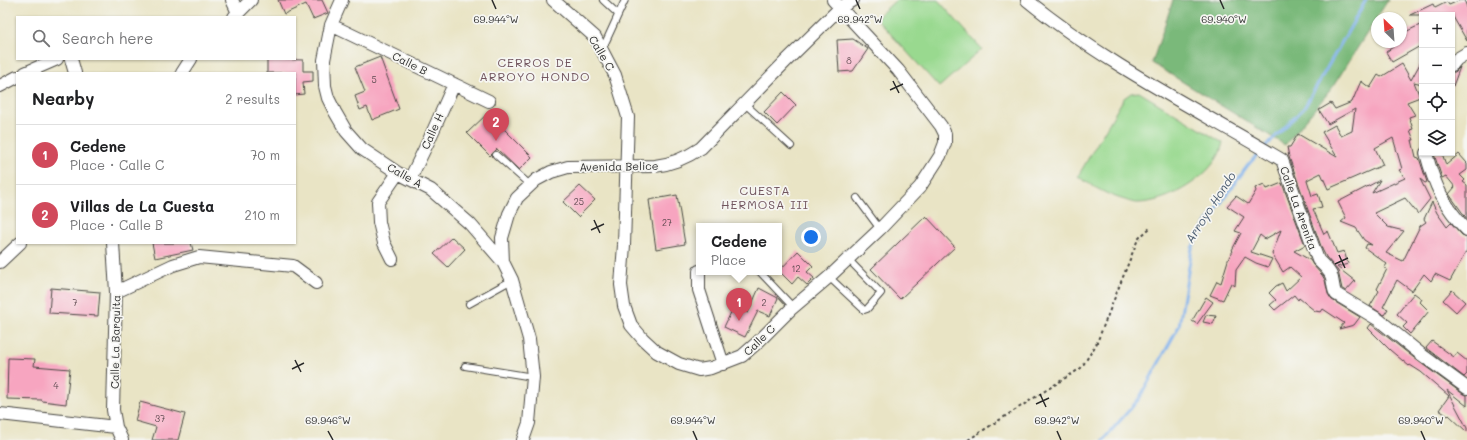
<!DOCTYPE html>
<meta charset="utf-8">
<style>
body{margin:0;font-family:Mali,sans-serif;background:#f2f2f2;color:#202124}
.controls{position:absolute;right:12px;top:12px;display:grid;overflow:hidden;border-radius:0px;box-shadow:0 1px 3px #0004}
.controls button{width:36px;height:36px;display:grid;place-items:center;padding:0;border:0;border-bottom:1px solid #e0e0e0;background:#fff;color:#202124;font:20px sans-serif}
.compass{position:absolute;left:1371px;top:12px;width:36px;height:36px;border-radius:50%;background:#fff;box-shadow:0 1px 3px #0004;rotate:335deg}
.you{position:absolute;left:811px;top:237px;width:14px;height:14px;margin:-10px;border:3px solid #fff;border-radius:50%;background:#1a73e8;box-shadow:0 0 0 6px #1a73e833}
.badge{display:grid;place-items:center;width:26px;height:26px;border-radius:50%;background:#d1495b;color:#fff;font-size:13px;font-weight:700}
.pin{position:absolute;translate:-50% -33px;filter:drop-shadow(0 1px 2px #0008)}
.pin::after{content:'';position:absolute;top:21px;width:14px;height:12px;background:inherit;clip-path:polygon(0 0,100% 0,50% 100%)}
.popup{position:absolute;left:696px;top:223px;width:86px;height:52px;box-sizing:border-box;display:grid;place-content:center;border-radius:0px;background:#fff;filter:drop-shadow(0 1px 3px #0005);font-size:13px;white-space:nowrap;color:#757577}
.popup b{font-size:15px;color:#202124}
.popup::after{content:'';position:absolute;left:50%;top:100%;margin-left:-8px;border:8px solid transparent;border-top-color:#fff}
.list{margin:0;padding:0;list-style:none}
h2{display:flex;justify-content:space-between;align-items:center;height:52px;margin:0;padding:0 16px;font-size:17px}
h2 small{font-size:13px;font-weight:400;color:#757577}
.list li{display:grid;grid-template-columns:26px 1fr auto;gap:12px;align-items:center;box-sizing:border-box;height:60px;padding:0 16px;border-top:1px solid #e0e0e0}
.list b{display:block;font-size:15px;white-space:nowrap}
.list p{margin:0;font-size:13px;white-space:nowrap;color:#757577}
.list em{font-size:13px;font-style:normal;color:#757577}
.icon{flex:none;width:22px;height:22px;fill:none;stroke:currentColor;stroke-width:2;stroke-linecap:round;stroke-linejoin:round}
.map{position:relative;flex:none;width:1467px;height:440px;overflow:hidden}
.search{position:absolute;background:#fff;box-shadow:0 1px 3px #0004;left:16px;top:16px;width:280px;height:44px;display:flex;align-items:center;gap:10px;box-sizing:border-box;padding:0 14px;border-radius:0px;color:#757577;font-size:15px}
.panel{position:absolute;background:#fff;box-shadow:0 1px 3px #0004;left:16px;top:72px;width:280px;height:172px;border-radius:0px}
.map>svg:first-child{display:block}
.green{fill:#99d98f;stroke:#62825d}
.forest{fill:#7ab97a;stroke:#527252}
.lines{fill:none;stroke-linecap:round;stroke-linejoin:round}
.stream{stroke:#7fb1ec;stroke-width:3}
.building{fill:#f7a5c0}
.lane-casing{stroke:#484742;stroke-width:8}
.street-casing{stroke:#484742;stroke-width:14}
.path{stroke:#484742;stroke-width:2;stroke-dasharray:3 3;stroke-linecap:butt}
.lane{stroke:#fff;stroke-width:6}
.street{stroke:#fff;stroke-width:12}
.ticks{fill:none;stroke:#2b2b2b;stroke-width:1.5}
.labels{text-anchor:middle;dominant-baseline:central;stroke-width:3.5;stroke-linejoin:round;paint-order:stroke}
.number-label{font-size:9px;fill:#5e4a50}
.street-label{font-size:11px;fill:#2b2b2b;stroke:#f6f6f2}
.neighbourhood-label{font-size:12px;letter-spacing:1px;fill:#72565f;stroke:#f6f6f2}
.water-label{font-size:12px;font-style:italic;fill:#485a6f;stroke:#f6f6f2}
.ticks-label{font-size:10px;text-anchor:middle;fill:#2b2b2b;stroke:#f6f6f2;stroke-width:3.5;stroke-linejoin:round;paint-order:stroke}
</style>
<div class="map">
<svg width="1467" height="440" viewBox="0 0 1467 440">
<rect width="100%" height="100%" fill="#f6f6f2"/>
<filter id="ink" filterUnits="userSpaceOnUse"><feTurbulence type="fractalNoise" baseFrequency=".025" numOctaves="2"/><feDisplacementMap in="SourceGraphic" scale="8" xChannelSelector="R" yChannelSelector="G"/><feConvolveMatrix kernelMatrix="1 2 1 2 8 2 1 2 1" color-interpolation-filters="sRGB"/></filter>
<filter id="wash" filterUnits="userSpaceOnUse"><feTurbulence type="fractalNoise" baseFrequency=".012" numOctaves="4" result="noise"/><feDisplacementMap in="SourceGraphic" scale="16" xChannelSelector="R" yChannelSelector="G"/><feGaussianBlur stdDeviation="0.9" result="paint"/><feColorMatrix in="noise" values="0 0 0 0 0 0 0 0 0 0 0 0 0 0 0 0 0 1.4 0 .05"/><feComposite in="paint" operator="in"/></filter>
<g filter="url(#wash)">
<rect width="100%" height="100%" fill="#e9e4c5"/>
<path class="green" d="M 896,0 L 938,0 L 982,49 L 939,87 L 876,18 Z
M 1139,92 L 1223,143 C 1221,148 1220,154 1217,158 C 1202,182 1165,203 1137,203 C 1133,203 1128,201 1125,200 C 1107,195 1093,187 1078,176 L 1124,98 L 1131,93 Z"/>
<path class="forest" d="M 1173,0 L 1388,0 L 1332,88 L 1285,145 L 1152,63 Z"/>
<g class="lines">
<path class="stream" d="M 1265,147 L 1304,108 L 1366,0
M 1103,440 L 1139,399 L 1179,326 L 1192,248 L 1206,224 L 1248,165 L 1261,151"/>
</g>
<g id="blocks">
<path class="building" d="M 278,0 L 322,0 L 328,13 L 313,19 L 306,4 L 284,14 Z
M 1461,0 L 1464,0 L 1467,7 L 1467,41 L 1452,15 L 1410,15 L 1433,4 L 1435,8 L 1447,2 L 1449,5 Z
M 1422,24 L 1422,45 L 1392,62 L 1386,52 L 1393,47 L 1391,42 L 1401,42 L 1401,34 Z
M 853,39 L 868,49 L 853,71 L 839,72 L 837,40 Z
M 380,57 L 399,109 L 372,120 L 367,107 L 360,110 L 355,96 L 365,92 L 355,67 Z
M 267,59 L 303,60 L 303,71 L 313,71 L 313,81 L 303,82 L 304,94 L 295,95 L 295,73 L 267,73 Z
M 1422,60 L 1422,84 L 1414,82 L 1420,97 L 1407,102 L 1415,115 L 1409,117 L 1413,129 L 1410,130 L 1414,140 L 1412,140 L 1416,157 L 1419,158 L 1427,182 L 1425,183 L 1420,179 L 1430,199 L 1418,214 L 1405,198 L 1374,213 L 1388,227 L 1404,231 L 1386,253 L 1403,261 L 1420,226 L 1426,222 L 1424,219 L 1432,202 L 1437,213 L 1447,227 L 1451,223 L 1462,235 L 1467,237 L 1467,250 L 1450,281 L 1435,274 L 1431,281 L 1424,274 L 1412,291 L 1397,280 L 1383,307 L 1388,309 L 1384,315 L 1370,306 L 1379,291 L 1377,289 L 1387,269 L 1384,268 L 1387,264 L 1365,248 L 1367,244 L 1372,245 L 1364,240 L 1356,228 L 1341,222 L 1346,218 L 1338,202 L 1380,180 L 1372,193 L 1405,178 L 1399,170 L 1402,169 L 1393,138 L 1375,148 L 1383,165 L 1328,189 L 1321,173 L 1307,180 L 1312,196 L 1318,194 L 1322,207 L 1313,209 L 1324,234 L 1328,231 L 1337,253 L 1344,251 L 1348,264 L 1337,267 L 1355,281 L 1346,291 L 1342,289 L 1338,271 L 1326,257 L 1322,249 L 1289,157 L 1287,147 L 1290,147 L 1298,134 L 1337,157 L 1322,132 L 1335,125 L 1341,136 L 1352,131 L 1355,109 L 1328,124 L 1319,110 L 1331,103 L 1335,109 L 1352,102 L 1361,81 L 1370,88 L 1378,75 L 1381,77 L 1402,64 L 1411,80 Z
M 1460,67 L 1453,86 L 1452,86 L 1452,72 L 1455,72 Z
M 783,92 L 796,105 L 777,125 L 764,112 Z
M 488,113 L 532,157 L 519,170 L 497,149 L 490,156 L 467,133 Z
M 1442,153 L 1446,165 L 1459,154 L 1467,163 L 1467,170 L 1460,175 L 1465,180 L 1463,182 L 1467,185 L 1467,219 L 1449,194 L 1455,187 L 1446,176 L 1442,178 L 1434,154 Z
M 1282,183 L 1305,245 L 1294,251 L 1310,260 L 1313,265 L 1322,275 L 1325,280 L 1328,294 L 1332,300 L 1360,317 L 1354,325 L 1339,329 L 1344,323 L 1323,309 L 1321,312 L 1315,311 L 1299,298 L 1298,300 L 1294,295 L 1275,310 L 1270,305 L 1276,300 L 1269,293 L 1276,286 L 1282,283 L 1286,291 L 1301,277 L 1290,267 L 1283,272 L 1272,254 L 1281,230 L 1265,239 L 1260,235 L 1251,252 L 1272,259 L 1268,267 L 1256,263 L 1245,257 L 1236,270 L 1235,286 L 1231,283 L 1223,300 L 1210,295 L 1217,281 L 1221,283 L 1229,257 L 1233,251 L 1232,250 L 1241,233 L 1235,231 L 1244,217 L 1227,206 L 1236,196 L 1248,204 L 1256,191 L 1255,188 L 1264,184 L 1267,189 Z
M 580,186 L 595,200 L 578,217 L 563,202 Z
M 677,195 L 685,244 L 656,249 L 649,200 Z
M 926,216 L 955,247 L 900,299 L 871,269 Z
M 452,237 L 465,249 L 448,267 L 434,254 Z
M 152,243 L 191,243 L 193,250 L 155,258 Z
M 798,251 L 813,266 L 807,272 L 814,278 L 807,285 L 798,277 L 792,284 L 779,271 Z
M 51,288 L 100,292 L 98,316 L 49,313 Z
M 759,288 L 778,298 L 770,316 L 758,311 L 745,337 L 724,327 L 734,306 L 748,313 Z
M 1452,290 L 1465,302 L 1456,312 L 1443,300 Z
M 1414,293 L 1422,299 L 1420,302 L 1429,311 L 1410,334 L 1403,327 L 1407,323 L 1397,314 Z
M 1206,297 L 1213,302 L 1197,324 L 1192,321 Z
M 1206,315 L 1216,316 L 1213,324 L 1203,322 Z
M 1371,324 L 1418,361 L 1463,394 L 1467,395 L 1467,406 L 1447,390 L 1467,428 L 1467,432 L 1449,415 L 1448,416 L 1439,410 L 1449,396 L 1421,372 L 1410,365 L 1409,366 L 1390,350 L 1368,328 Z
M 1432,341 L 1454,357 L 1457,353 L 1467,361 L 1467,374 L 1464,377 L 1426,348 Z
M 8,358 L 35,359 L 34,366 L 70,369 L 66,404 L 42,401 L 42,400 L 7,399 Z
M 140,402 L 185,414 L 178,440 L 152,440 L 156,427 L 135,421 Z"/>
</g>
</g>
<g filter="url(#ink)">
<use href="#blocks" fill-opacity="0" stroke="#484742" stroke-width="1"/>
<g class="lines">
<defs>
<path id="lane" d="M 603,0 L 618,14
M 602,50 L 625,0
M 745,104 L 791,146
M 496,155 L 530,185
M 857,198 L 880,229
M 760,272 L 793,307
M 829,277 L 862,308 L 864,310 L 867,309 L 881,293 L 848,259
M 469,304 L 512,280
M 465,366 L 533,377"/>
<path id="street" d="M 232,0 L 238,13
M 342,0 L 331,25 L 324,60 L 325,86 L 328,98 L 335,112 L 346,131 L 362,149 L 398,173 L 431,190 L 470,224 L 503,262 L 512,280 L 529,339 L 533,377 L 529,423 L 523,440
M 553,0 L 595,37 L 615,75 L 628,117 L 624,245 L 621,285 L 624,306 L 631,325 L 643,339 L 657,352 L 679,364 L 699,370 L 711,368 L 742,356 L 758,342 L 790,310 L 829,277 L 880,229 L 920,187 L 940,156 L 945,143 L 945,134 L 941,126 L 898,70 L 833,0
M 1027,0 C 1104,63 1196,109 1282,160 L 1318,260 C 1322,264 1328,269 1331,275 C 1334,282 1332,288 1336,294 L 1379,320 L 1422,355 L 1467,388
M 234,17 L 251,0
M 331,25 L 489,101
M 71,59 L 75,73
M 1452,65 L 1457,59 L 1467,53
M 25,73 L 57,59
M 182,73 L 191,59
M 0,86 L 17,77
M 1426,153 C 1434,184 1444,207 1467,230
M 410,179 L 429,140 L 454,84
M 113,243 L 116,292 L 113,410 L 116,427 L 122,440
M 392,259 L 384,243 L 379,222 L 378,202 L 398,173
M 0,262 L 20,243
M 503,262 L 502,238 L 509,214 L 517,198 L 536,180 L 551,172 L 568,167 L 655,166 C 673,164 686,158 701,148 L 786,61 L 840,8 L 853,0
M 699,271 L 699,290 L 723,364
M 116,292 L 173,265 L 199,257 L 293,266 L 316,283
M 0,414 L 116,427"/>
</defs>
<use href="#lane" class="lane-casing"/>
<use href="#street" class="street-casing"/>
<path class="path" d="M 968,440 L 1081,368 L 1096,345 L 1138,239 L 1150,228"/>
<use href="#lane" class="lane"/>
<use href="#street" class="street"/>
</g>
</g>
<path class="ticks" d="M 492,0 L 496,9M 856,0 L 860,9M 1220,0 L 1224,9M 893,81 L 899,93M 890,90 L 903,84M 594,220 L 600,233M 591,230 L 604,224M 1339,255 L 1345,268M 1335,264 L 1348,258M 295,360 L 301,372M 292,369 L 304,363M 1040,394 L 1046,407M 1036,404 L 1049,398M 328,431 L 333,440M 693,431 L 697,440M 1057,431 L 1061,440M 1421,431 L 1425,440"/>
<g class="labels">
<g class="number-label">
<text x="849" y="60">8</text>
<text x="374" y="79">5</text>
<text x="579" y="201">25</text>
<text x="667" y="222">27</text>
<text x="796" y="268">12</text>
<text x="75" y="302">7</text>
<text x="764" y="302">2</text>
<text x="56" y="385">4</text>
<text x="160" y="418">37</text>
</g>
<g class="street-label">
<text transform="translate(602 53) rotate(59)">Calle C</text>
<text transform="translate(410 63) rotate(26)">Calle B</text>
<text transform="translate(432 131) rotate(-66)">Calle H</text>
<text transform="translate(619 166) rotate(-1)">Avenida Belice</text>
<text transform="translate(405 175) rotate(29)">Calle A</text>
<text transform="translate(1299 208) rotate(70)">Calle La Arenita</text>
<text transform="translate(759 340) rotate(-44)">Calle C</text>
<text transform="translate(115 342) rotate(-89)">Calle La Barquita</text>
</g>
<g class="neighbourhood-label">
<text x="535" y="62">CERROS DE<tspan x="535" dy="14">ARROYO HONDO</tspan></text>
<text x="765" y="190">CUESTA<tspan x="765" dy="14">HERMOSA III</tspan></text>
</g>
<g class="water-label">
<text transform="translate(1210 207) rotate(-57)">Arroyo Hondo</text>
</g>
</g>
<g class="ticks-label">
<text x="496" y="23">69.944°W</text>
<text x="860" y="23">69.942°W</text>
<text x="1224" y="23">69.940°W</text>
<text x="328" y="424">69.946°W</text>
<text x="693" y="424">69.944°W</text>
<text x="1057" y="424">69.942°W</text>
<text x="1421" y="424">69.940°W</text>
</g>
</svg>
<div class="controls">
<button>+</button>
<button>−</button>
<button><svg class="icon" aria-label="locate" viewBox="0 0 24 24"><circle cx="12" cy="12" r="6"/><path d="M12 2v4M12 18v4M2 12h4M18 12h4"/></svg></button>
<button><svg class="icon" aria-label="layers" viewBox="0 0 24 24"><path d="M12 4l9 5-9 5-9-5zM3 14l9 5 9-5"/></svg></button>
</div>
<svg class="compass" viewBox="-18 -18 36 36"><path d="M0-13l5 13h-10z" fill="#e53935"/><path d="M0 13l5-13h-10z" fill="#757577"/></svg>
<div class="you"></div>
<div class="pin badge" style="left:739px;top:321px">1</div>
<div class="popup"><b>Cedene</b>Place</div>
<div class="pin badge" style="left:496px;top:141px">2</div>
<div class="search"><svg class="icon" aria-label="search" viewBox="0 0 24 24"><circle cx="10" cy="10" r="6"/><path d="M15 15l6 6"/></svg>Search here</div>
<section class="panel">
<h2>Nearby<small>2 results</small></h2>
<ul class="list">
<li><span class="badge">1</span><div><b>Cedene</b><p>Place · Calle C</p></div><em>70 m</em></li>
<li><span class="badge">2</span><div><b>Villas de La Cuesta</b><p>Place · Calle B</p></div><em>210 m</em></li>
</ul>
</section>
</div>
